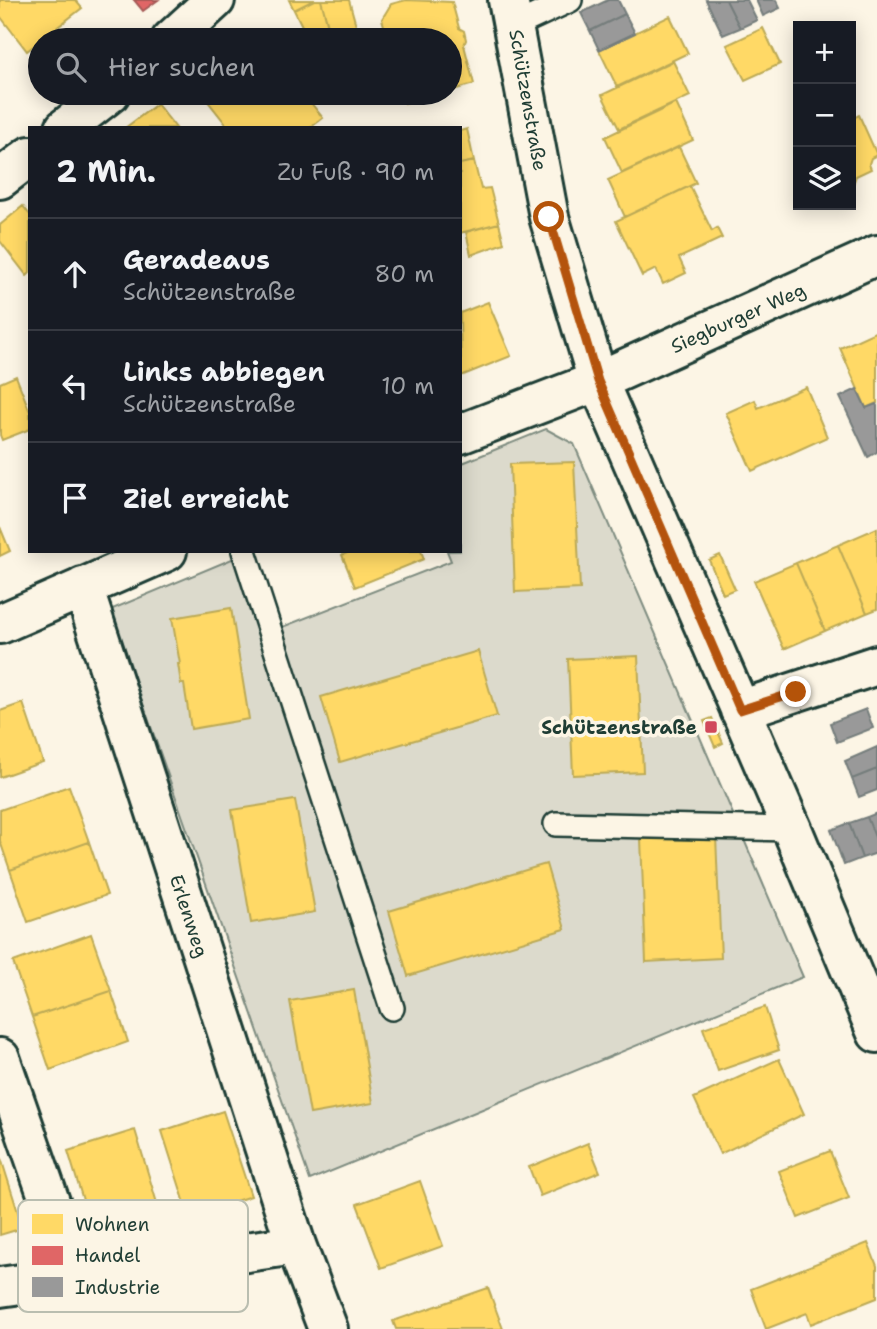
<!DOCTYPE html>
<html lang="de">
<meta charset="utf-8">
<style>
body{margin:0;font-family:"Shantell Sans",sans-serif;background:#242831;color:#f1f3f6}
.controls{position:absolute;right:21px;top:21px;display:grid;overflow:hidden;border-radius:0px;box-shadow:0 4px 18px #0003}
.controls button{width:63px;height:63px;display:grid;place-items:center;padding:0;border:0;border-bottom:2px solid #363941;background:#171b24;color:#f1f3f6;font:35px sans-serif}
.stop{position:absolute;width:21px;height:21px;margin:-16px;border:5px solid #b45309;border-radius:50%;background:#fff}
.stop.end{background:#b45309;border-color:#fff;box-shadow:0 2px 7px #0008}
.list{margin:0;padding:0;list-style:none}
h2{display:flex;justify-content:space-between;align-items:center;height:91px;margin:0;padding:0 28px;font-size:30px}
h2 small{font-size:23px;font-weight:400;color:#9ea1a6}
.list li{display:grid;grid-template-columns:46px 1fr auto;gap:21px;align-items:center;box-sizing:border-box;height:112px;padding:0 28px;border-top:2px solid #363941}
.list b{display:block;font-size:26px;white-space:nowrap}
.list p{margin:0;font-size:23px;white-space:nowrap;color:#9ea1a6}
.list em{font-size:23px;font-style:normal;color:#9ea1a6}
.icon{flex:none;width:38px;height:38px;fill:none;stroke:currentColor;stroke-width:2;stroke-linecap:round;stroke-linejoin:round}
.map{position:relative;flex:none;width:877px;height:1329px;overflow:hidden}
.search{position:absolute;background:#171b24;box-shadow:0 4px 18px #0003;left:28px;top:28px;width:434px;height:77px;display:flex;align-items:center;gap:18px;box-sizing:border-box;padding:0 24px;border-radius:38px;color:#9ea1a6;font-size:26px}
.panel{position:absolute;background:#171b24;box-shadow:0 4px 18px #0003;left:28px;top:126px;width:434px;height:427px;border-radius:0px}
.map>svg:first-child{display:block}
.green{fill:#dcdacc;stroke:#7e8c80;stroke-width:2}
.homes{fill:#ffd966;stroke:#bcaa57;stroke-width:2}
.shops{fill:#e06666;stroke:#a65a57;stroke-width:2}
.industry{fill:#999;stroke:#747d7b;stroke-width:2}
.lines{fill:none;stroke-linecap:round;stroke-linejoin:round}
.service-casing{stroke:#1f3d34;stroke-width:28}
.minor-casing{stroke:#1f3d34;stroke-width:44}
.service{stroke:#fcf5e5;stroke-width:23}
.minor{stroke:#fcf5e5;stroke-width:38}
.route{stroke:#b45309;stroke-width:9}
.poi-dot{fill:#d1495b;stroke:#fcf5e5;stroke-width:2.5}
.labels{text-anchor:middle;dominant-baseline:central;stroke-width:7;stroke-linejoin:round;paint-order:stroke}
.street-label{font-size:19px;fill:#1f3d34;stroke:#fcf5e5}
.poi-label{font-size:19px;font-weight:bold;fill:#1f3d34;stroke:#fcf5e5;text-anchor:end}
.key{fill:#fcf5e5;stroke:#babeb0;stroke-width:2}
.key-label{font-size:19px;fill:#1f3d34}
</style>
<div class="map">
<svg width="877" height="1329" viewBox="0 0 877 1329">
<rect width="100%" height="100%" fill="#fcf5e5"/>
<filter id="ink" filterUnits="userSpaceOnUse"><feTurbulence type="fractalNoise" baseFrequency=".0143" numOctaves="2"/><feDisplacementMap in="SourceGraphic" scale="14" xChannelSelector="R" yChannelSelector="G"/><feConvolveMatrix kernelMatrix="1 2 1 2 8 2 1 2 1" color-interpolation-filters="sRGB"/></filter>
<g filter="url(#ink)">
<path class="green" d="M 546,429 L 574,444 L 803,977 L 310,1180 L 110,610 L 251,551 L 280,628 L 451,561 L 447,551 L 460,551 L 460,464 Z"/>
<path class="homes" d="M 0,0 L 75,0 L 82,8 L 27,51 L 0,16 Z
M 289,0 L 314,0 L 294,10 Z
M 314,0 L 321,0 L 329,30 L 307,36 L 294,10 Z
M 321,0 L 349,0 L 360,40 L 332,40 Z
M 406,0 L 452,2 L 459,28 L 464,31 L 466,40 L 464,45 L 474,84 L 450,91 L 450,40 L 388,40 L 382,19 L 391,4 Z
M 670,16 L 688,53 L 617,87 L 599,50 Z
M 763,28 L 780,64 L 745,80 L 727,45 Z
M 673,61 L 690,96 L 619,129 L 602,95 Z
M 207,93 L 303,93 L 323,118 L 310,128 L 229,128 L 203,95 Z
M 402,93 L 435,93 L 405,103 Z
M 676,103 L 693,140 L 622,173 L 605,137 Z
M 157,104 L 176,128 L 125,128 Z
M 859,115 L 877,155 L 871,158 L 869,164 L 871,169 L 856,176 L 851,190 L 851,119 Z
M 467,129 L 474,161 L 460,164 L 460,131 Z
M 679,147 L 696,183 L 625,217 L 608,180 Z
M 474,161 L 481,189 L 490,188 L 499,223 L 460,233 L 460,164 Z
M 690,186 L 712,231 L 717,228 L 722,238 L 679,258 L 686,273 L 663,284 L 656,269 L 642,276 L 616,221 Z
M 23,206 L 30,215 L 30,273 L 27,276 L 0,241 L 0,225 Z
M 499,223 L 504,243 L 471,255 L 466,232 Z
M 488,302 L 511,356 L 461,376 L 460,313 Z
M 877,331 L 877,403 L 866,408 L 840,348 Z
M 16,376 L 30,412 L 30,429 L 2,440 L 0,435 L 0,383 Z
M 806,387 L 827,437 L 752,471 L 726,413 L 755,400 L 758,408 Z
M 574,462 L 580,589 L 515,592 L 510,464 Z
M 0,527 L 10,551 L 0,556 Z
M 877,528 L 877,609 L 867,613 L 838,545 Z
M 838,545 L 867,613 L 825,631 L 796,563 Z
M 352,551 L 421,551 L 424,559 L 355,587 L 342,555 Z
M 720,555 L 735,589 L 723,594 L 709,560 Z
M 796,563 L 825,631 L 784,649 L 754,581 Z
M 231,608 L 249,719 L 191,729 L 184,684 L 181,684 L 178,664 L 180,664 L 172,618 Z
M 478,651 L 497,716 L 340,762 L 321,697 Z
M 638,656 L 643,772 L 573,775 L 568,659 Z
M 23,703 L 43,762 L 0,777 L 0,711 Z
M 712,718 L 723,743 L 715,747 L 704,721 Z
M 69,786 L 89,842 L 10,870 L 0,841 L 0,810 Z
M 295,800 L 315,912 L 251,923 L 232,810 Z
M 716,836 L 721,958 L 646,962 L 641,839 Z
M 89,842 L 107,895 L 28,922 L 10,870 Z
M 546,864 L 565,929 L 408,976 L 389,911 Z
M 91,934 L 111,991 L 32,1017 L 13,962 Z
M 354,990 L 373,1103 L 310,1114 L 290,1001 Z
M 111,991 L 128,1042 L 50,1070 L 32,1017 Z
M 765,1007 L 779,1050 L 718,1071 L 703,1028 Z
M 779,1059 L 804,1114 L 720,1154 L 694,1098 Z
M 223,1111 L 251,1196 L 189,1216 L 162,1131 Z
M 135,1130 L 160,1213 L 93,1233 L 68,1151 Z
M 588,1143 L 600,1172 L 540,1196 L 529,1167 Z
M 830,1151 L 849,1198 L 798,1218 L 779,1171 Z
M 0,1155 L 23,1228 L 0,1235 Z
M 420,1181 L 443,1246 L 381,1268 L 357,1204 Z
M 868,1243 L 877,1266 L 877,1298 L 811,1324 L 807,1313 L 766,1329 L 751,1289 Z
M 488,1288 L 503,1329 L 396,1329 L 393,1321 Z"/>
<path class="shops" d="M 134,0 L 158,0 L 143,11 Z"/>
<path class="industry" d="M 608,0 L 618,0 L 625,14 L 590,31 L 581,13 Z
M 706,0 L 726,0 L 740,28 L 723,35 Z
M 726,0 L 747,0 L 757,20 L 740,28 Z
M 756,0 L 776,0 L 780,8 L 763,16 Z
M 625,14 L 635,33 L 599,50 L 590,31 Z
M 857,389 L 866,408 L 876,404 L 877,406 L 877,452 L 868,457 L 840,397 Z
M 866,709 L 873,728 L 837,742 L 830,723 Z
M 877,747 L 877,769 L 852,779 L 845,761 Z
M 877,769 L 877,790 L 859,797 L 852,779 Z
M 877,813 L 877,842 L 867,817 Z
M 867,817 L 877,842 L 877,853 L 862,858 L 849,823 Z
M 849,823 L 862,858 L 844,865 L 831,830 Z"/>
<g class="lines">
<defs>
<path id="service" d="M 514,26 L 570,0
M 244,551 L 392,1008
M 556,824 L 792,829"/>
<path id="minor" d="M 508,0 L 549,217 L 598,381 L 792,829 L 877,1033
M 171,40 L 215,0
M 65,128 L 110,93
M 0,179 L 30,156
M 460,434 L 598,381 L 877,255
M 83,587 L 296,1245 L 328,1329
M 0,624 L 167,551
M 740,710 L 877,665
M 0,1058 L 76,1277
M 0,1287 L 296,1245"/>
</defs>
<use href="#service" class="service-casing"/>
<use href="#minor" class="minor-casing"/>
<use href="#service" class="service"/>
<use href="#minor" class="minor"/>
</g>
</g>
<g class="lines" filter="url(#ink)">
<path class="route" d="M 549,217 L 598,381 L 740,710 L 796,692"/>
</g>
<rect class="poi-dot" x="704" y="720" width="14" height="14" rx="3.5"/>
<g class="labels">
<g class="street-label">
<text transform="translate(528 100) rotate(80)">Schützenstraße</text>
<text transform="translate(738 318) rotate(-24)">Siegburger Weg</text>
<text transform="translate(189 916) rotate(72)">Erlenweg</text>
</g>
<g class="poi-label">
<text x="697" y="727">Schützenstraße</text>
</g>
</g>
<rect x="18" y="1200" width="230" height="112" rx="10" class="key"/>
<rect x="32" y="1214" width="31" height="20" fill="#ffd966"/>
<rect x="32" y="1246" width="31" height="19" fill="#e06666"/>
<rect x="32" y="1277" width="31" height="20" fill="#999"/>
<g class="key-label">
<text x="75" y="1231">Wohnen</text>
<text x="75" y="1262">Handel</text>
<text x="75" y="1294">Industrie</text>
</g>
</svg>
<div class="controls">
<button>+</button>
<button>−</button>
<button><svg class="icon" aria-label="layers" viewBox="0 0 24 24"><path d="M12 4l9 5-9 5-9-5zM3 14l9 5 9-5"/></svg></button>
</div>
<div class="stop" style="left:549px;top:217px"></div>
<div class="stop end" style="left:796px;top:692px"></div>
<div class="search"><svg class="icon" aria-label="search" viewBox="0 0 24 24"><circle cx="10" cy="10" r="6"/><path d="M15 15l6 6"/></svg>Hier suchen</div>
<section class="panel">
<h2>2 Min.<small>Zu Fuß · 90 m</small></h2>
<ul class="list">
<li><svg class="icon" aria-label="ahead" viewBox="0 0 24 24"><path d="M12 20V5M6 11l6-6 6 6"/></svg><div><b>Geradeaus</b><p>Schützenstraße</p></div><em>80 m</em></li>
<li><svg class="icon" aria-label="left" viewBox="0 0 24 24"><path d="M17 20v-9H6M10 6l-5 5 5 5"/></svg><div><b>Links abbiegen</b><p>Schützenstraße</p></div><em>10 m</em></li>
<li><svg class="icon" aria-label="arrive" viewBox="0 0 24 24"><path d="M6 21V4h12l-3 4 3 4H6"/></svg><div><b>Ziel erreicht</b></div></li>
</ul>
</section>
</div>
